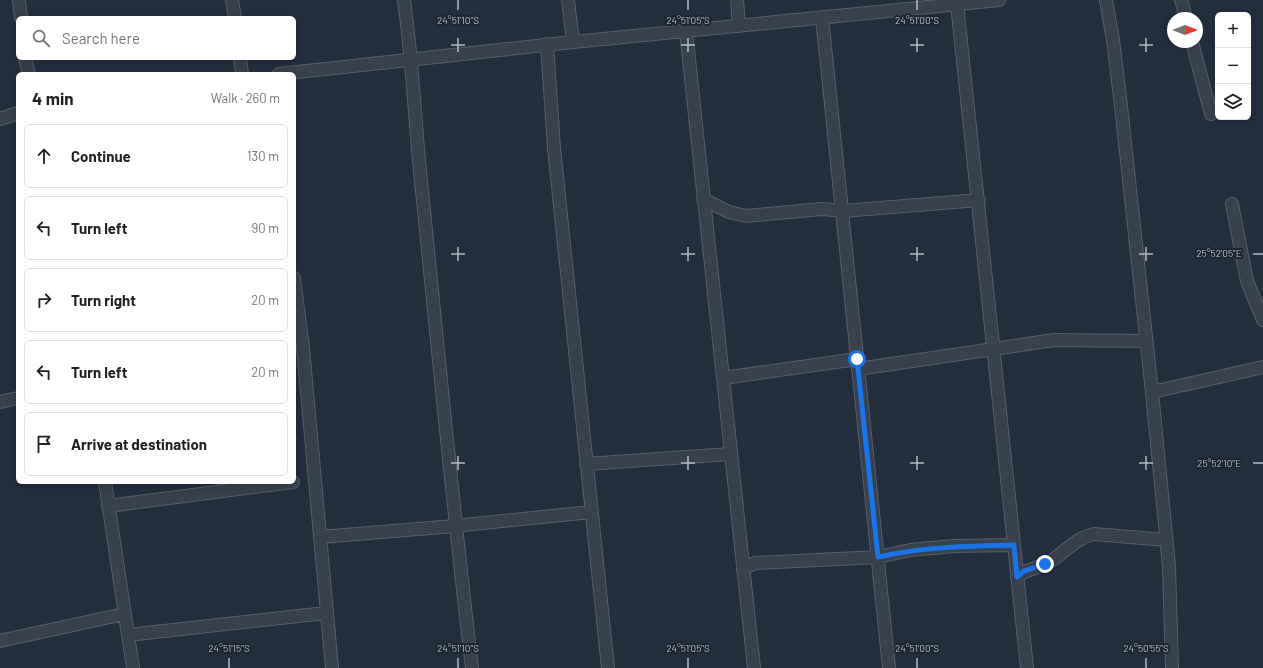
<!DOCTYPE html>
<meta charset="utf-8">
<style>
body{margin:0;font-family:Barlow,sans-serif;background:#f2f2f2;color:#202124}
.controls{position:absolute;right:12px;top:12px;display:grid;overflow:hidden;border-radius:6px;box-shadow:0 2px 10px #0003}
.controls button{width:36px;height:36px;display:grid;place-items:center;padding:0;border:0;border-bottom:1px solid #e0e0e0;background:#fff;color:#202124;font:20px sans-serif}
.compass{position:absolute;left:1167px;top:12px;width:36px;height:36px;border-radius:50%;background:#fff;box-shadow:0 2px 10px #0003;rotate:90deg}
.stop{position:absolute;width:12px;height:12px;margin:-9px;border:3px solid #1a73e8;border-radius:50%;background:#fff}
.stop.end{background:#1a73e8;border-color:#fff;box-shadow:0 1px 4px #0008}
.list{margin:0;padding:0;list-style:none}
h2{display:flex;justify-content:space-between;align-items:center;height:52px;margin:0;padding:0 16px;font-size:17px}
h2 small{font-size:13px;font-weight:400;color:#757577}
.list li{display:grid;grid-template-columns:26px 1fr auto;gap:12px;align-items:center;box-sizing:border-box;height:64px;margin:0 8px 8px;padding:0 8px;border:1px solid #e0e0e0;border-radius:6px}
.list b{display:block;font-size:15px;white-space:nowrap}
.list em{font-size:13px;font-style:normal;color:#757577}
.icon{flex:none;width:22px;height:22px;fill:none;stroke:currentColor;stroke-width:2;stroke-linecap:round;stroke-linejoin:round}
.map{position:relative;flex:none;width:1263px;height:668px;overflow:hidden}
.search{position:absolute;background:#fff;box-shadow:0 2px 10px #0003;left:16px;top:16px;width:280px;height:44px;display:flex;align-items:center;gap:10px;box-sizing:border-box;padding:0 14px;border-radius:6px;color:#757577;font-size:15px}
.panel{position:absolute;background:#fff;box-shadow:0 2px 10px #0003;left:16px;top:72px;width:280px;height:412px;border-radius:6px}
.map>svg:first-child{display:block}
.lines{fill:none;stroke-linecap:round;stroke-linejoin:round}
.minor-casing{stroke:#565f6c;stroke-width:14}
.minor{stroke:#38414e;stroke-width:12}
.route{stroke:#1a73e8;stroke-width:5}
.ticks{fill:none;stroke:#b4bcc9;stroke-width:1.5}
.ticks-label{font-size:10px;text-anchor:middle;fill:#b4bcc9;stroke:#1d2633;stroke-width:4;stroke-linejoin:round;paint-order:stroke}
</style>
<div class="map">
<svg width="1263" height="668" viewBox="0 0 1263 668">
<rect width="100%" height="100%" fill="#242f3e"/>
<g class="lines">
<defs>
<path id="minor" d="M 19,0 L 21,18
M 232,0 L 235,18
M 404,0 C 413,64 415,127 422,191 C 438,350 453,509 472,668
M 568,0 L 573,42
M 737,0 L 739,26
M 1106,0 L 1113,40 L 1121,106 L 1152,392 L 1169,566 L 1172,668
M 1181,0 L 1186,18
M 957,4 L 1027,668
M 822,17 L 889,668
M 686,31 L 754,668
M 1192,42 L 1211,114
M 547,44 L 554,148 L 608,668
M 25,58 L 29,74
M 240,58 L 242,74
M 279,74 L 573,42 L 999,0
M 0,119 L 18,113
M 703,199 L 729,212 L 746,216 L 822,209 L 843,211 L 979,200
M 1232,204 L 1247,281 L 1263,320
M 294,278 L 303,348 L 332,668
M 858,369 L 1054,340 L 1146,341
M 723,378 L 857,359
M 1152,392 L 1263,367
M 0,402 L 18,398
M 586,464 L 730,454
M 105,482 L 133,668
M 108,506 L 293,482
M 320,537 L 455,526 L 591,512
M 743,569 L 755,563 L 878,557 L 910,550 L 954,546 L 1014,545
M 1017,577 C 1026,569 1035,569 1046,564 C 1063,555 1074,538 1094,534 L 1166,540
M 128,635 L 326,613
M 0,641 L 124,614"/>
</defs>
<use href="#minor" class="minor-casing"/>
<use href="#minor" class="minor"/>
</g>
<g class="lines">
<path class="route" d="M 857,359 L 878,557 C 923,547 968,546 1014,545 L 1017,577 L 1024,571 L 1045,564"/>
</g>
<path class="ticks" d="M 458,0 L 458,10M 688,0 L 688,10M 917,0 L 917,10M 458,38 L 458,52M 688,38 L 688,52M 917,38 L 917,52M 1146,38 L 1146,52M 451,45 L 465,45M 681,45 L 695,45M 910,45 L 924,45M 1139,45 L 1153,45M 458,247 L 458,261M 688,247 L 688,261M 917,247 L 917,261M 1146,247 L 1146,261M 451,254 L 465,254M 681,254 L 695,254M 910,254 L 924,254M 1139,254 L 1153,254M 1253,254 L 1263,254M 458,456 L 458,470M 688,456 L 688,470M 917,456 L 917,470M 1146,456 L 1146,470M 451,463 L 465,463M 681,463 L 695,463M 910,463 L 924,463M 1139,463 L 1153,463M 1253,463 L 1263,463M 229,658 L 229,668M 458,658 L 458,668M 688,658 L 688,668M 917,658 L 917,668M 1146,658 L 1146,668"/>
<g class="ticks-label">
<text x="458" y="24">24°51'10"S</text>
<text x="688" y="24">24°51'05"S</text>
<text x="917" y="24">24°51'00"S</text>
<text x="1219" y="257">25°52'05"E</text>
<text x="1219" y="467">25°52'10"E</text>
<text x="229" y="652">24°51'15"S</text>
<text x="458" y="652">24°51'10"S</text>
<text x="688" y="652">24°51'05"S</text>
<text x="917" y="652">24°51'00"S</text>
<text x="1146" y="652">24°50'55"S</text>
</g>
</svg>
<div class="controls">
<button>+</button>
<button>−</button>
<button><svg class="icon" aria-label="layers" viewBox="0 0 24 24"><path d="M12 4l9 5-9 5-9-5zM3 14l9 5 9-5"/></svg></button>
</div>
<svg class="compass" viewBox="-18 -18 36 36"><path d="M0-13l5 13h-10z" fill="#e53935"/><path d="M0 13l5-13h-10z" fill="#757577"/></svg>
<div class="stop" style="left:857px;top:359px"></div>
<div class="stop end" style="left:1045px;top:564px"></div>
<div class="search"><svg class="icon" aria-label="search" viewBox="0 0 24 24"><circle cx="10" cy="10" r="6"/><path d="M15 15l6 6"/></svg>Search here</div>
<section class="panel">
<h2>4 min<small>Walk · 260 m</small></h2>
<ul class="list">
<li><svg class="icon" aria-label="ahead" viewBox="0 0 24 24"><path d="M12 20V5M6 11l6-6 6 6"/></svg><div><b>Continue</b></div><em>130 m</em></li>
<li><svg class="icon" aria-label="left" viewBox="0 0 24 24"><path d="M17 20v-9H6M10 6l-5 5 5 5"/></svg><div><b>Turn left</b></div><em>90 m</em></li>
<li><svg class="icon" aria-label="right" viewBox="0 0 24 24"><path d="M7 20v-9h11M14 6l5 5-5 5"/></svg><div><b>Turn right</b></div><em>20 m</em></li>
<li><svg class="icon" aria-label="left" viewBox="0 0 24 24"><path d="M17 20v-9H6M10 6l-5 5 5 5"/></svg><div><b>Turn left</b></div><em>20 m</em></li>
<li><svg class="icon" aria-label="arrive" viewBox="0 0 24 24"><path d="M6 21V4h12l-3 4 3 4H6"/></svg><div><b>Arrive at destination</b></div></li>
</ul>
</section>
</div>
